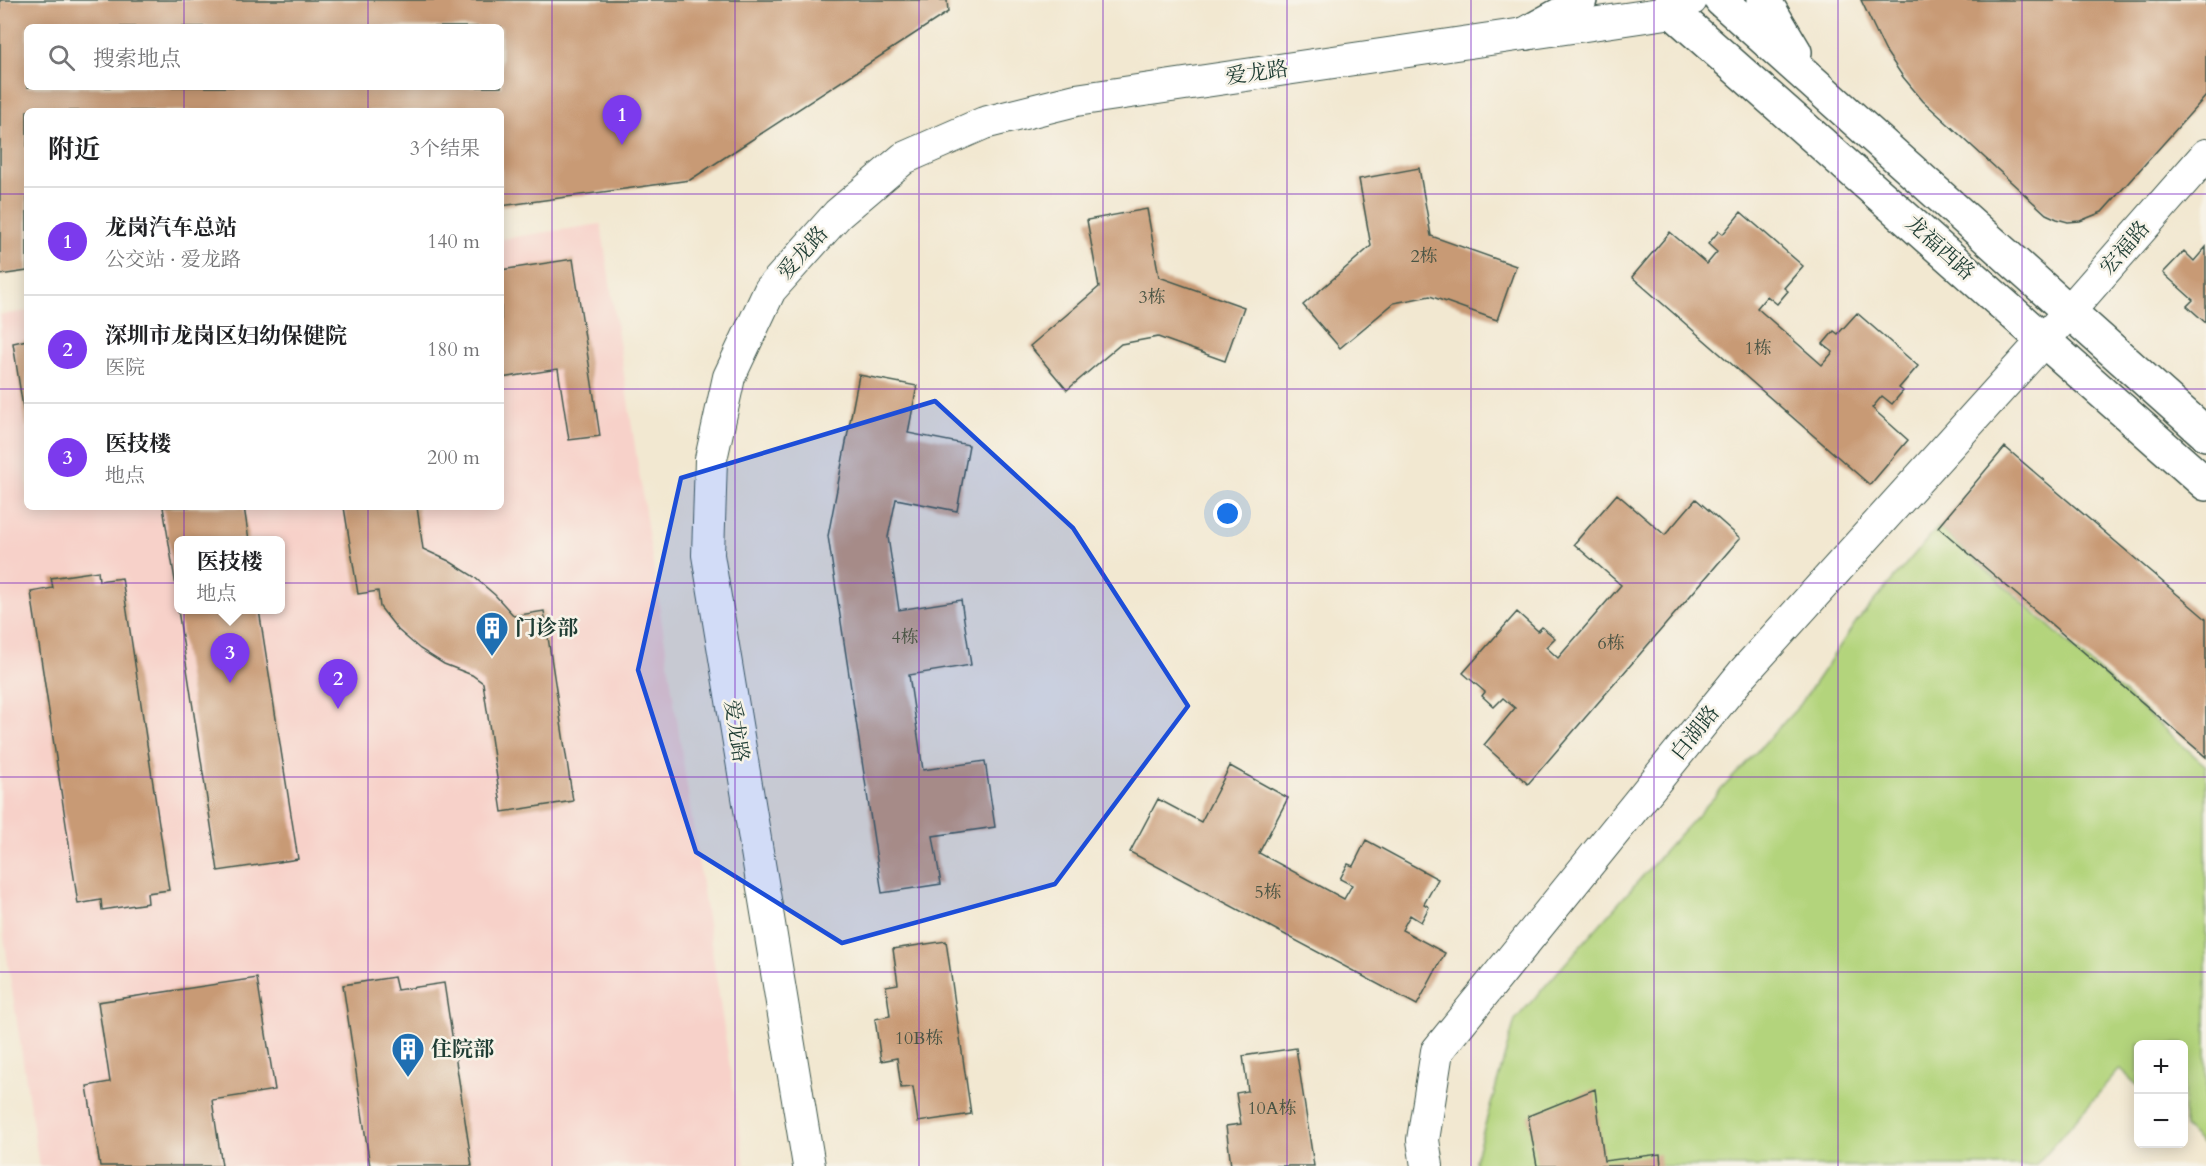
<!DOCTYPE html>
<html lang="zh">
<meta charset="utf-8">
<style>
body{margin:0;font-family:Cardo,"Noto Serif SC",serif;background:#f6f6f6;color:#202124}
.controls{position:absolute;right:18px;bottom:18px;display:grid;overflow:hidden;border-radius:9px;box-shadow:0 3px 15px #0003}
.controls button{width:54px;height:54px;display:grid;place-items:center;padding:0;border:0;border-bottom:2px solid #e0e0e0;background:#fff;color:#202124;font:30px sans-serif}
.you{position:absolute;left:1228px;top:514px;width:21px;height:21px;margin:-15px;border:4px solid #fff;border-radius:50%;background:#1a73e8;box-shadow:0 0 0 9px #1a73e833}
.badge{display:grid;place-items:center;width:39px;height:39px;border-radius:50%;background:#7c3aed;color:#fff;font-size:20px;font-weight:700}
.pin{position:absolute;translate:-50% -50px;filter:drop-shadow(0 2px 3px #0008)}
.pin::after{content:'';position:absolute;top:32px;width:21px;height:18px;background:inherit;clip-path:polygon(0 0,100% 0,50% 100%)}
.popup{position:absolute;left:174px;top:536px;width:111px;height:78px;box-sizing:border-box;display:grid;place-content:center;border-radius:9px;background:#fff;filter:drop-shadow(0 2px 4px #0005);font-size:20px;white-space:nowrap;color:#757577}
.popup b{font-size:22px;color:#202124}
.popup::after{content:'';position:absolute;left:50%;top:100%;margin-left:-12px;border:12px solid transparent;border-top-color:#fff}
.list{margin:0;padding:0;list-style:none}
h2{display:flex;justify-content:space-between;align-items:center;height:78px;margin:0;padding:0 24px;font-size:26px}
h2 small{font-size:20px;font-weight:400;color:#757577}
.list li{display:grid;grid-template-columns:39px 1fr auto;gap:18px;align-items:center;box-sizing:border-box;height:108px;padding:0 24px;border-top:2px solid #e0e0e0}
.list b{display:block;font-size:22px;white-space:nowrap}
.list p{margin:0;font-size:20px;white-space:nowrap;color:#757577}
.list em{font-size:20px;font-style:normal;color:#757577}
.icon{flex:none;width:33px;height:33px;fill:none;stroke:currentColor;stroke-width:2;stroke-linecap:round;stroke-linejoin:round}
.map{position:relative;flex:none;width:2206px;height:1166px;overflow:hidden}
.search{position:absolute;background:#fff;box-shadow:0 3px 15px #0003;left:24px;top:24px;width:480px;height:66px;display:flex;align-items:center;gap:15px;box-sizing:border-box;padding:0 21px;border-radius:9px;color:#757577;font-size:22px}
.panel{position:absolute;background:#fff;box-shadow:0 3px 15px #0003;left:24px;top:108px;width:480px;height:402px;border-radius:9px}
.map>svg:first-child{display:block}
.built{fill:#f7d1c9;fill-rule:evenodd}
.green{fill:#b3d47c;stroke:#698858;stroke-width:1.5}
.building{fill:#c89a74;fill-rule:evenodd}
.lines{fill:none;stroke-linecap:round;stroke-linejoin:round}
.street-casing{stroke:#3f574c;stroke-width:34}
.secondary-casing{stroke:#3f574c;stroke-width:36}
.street{stroke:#fff;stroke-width:32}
.secondary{stroke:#fff;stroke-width:33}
.marked{fill:#1d4ed8;fill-opacity:0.2;stroke:#1d4ed8;stroke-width:4.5;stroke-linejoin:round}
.grid{fill:none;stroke:#7b2cbf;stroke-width:1.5;stroke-opacity:0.55}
.labels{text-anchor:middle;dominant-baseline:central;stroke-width:5;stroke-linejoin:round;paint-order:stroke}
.number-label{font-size:18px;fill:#495444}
.street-label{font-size:21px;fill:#1f3d34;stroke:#f7f3e8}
.poi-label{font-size:21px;font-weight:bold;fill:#1f3d34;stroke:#f7f3e8;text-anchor:start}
</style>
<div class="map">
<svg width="2206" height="1166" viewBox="0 0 2206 1166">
<rect width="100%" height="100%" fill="#f7f3e8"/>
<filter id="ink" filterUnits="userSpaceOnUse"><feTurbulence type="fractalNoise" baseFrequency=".0167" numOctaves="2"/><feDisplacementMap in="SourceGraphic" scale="12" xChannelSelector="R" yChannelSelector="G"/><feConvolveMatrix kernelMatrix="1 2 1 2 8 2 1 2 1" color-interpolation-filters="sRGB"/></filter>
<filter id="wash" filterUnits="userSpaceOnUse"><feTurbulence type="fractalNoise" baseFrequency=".008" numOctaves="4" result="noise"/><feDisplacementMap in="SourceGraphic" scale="24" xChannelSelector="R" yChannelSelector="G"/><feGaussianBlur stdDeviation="1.35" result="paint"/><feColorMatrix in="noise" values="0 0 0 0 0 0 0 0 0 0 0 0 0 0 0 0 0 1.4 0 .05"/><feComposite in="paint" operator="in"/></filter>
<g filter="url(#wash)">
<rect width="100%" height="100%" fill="#f2e8d1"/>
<path class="built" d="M 601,224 L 745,1166 L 39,1166 L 0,911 L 0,315 L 27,311 L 27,507 L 501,507 L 501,239 ZM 179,540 L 281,540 L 281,610 L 179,610 Z"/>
<path class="green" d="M 1938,527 L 2206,766 L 2206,1148 L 2184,1127 L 2184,1044 L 2138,1044 L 2138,1086 L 2120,1069 L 2035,1166 L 1476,1166 L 1475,1160 L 1515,1020 L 1679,835 L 1800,705 L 1856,622 Z"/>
<g id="blocks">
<path class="building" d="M 0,0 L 947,0 L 948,12 L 690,180 L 501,206 L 501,111 L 27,111 L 27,271 L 0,275 ZM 27,27 L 501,27 L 501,87 L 27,87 Z
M 1861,0 L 2206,0 L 2206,96 L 2102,212 L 2080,221 L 2068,222 L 2057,219 L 2046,214 L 1923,101 L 1903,77 L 1885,50 Z
M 1419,168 L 1431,236 L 1516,266 L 1497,320 L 1430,296 L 1394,303 L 1340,348 L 1303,305 L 1371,246 L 1359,179 Z
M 1147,209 L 1159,277 L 1244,307 L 1225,361 L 1158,337 L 1121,344 L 1067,390 L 1030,346 L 1099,287 L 1087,220 Z
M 1741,212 L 1803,266 L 1784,288 L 1788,291 L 1777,304 L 1767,296 L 1757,308 L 1822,365 L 1833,352 L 1823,344 L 1834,331 L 1838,334 L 1857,313 L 1918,366 L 1899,388 L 1903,391 L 1892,404 L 1882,396 L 1872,408 L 1908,440 L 1870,485 L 1632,277 L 1670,232 L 1707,264 L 1717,252 L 1708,244 L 1719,231 L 1723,234 Z
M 2206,247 L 2206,323 L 2187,306 L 2193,300 L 2163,273 L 2184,251 L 2194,261 Z
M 573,259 L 600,436 L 569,440 L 558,369 L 501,378 L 501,270 Z
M 27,340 L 27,427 L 26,427 L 13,343 Z
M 859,375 L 917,386 L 908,433 L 969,445 L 957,511 L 896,499 L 888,537 L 899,610 L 961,600 L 971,665 L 909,675 L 923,770 L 985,761 L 995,827 L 933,836 L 941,884 L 882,893 L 828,536 Z
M 2005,447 L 2206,619 L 2206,757 L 1938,527 Z
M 1617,494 L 1665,535 L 1696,499 L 1740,538 L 1528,784 L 1484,745 L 1515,708 L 1503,698 L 1494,707 L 1482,696 L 1485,692 L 1463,673 L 1517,612 L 1538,631 L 1542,627 L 1555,638 L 1546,647 L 1558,658 L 1621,585 L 1574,544 Z
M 163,507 L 244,507 L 249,540 L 179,540 L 179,605 Z
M 344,507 L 417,507 L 423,549 L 449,561 L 473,576 L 495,595 L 514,616 L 544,611 L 573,801 L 502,812 L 483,683 L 472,675 L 444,664 L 420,649 L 398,630 L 380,607 L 378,591 L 358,594 Z
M 98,571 L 99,581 L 122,578 L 169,890 L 147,893 L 148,903 L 102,910 L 101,900 L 78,904 L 31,592 L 53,588 L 51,578 Z
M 178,610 L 259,610 L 298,859 L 218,871 Z
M 1230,766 L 1288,798 L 1259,853 L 1344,899 L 1352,885 L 1340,879 L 1348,864 L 1353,866 L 1366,840 L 1438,879 L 1424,904 L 1429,907 L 1421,922 L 1410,915 L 1402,930 L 1445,953 L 1417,1005 L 1130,852 L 1158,799 L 1201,822 Z
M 946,941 L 971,1114 L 918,1122 L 913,1087 L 901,1088 L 897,1058 L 881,1061 L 875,1019 L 890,1016 L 886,986 L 898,984 L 893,949 Z
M 394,977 L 397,990 L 444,983 L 472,1166 L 370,1166 L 343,985 Z
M 257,978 L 275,1090 L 212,1100 L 222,1166 L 100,1166 L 87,1086 L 110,1082 L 98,1002 Z
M 1296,1048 L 1314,1166 L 1231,1166 L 1226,1126 L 1241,1124 L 1236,1093 L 1248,1091 L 1243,1056 Z
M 1595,1089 L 1604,1161 L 1660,1154 L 1661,1166 L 1537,1166 L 1528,1116 Z"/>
</g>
</g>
<g filter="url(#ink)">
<use href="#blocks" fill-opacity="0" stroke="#3f574c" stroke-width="1.5"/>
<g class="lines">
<defs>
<path id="street" d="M 809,1166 L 708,555 L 711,459 L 729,377 L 770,290 L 838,214 L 904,158 L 984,123 L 1076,100 L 1673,12 L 1691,0
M 1427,1166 L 1423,1140 L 1437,1051 L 1743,673 L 2044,340 L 2206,155"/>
<path id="secondary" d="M 1671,0 L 1673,12 L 2206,484
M 1721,0 L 2206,434
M 1764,0 L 1795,52
M 1527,33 L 1572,8 L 1580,0"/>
</defs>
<use href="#street" class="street-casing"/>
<use href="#secondary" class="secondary-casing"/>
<use href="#street" class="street"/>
<use href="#secondary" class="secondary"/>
</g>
</g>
<path class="marked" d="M 935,401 L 1073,528 L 1188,706 L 1055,884 L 842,943 L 696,852 L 638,670 L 681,478 Z"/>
<path class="grid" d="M 184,0 L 184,27M 368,0 L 368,27M 552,0 L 552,1166M 735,0 L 735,1166M 919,0 L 919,1166M 1103,0 L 1103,1166M 1287,0 L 1287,1166M 1471,0 L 1471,1166M 1654,0 L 1654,1166M 1838,0 L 1838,1166M 2022,0 L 2022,1166M 184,87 L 184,111M 368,87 L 368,111M 0,194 L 27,194M 501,194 L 2206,194M 0,389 L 27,389M 501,389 L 2206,389M 184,507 L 184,1166M 368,507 L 368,1166M 0,583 L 2206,583M 0,777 L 2206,777M 0,972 L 2206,972"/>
<defs>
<symbol id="building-pin" viewBox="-11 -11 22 30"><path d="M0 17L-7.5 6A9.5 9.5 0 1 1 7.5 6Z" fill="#1f6fb2" stroke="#f7f3e8"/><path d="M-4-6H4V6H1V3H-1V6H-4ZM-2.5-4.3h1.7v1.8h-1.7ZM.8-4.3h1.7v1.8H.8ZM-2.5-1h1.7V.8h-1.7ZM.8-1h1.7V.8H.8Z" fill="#fff"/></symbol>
</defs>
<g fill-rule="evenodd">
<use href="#building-pin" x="473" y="609" width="38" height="52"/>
<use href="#building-pin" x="389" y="1030" width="38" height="52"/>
</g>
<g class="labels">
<g class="number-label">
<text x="1424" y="256">2栋</text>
<text x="1152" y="297">3栋</text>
<text x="1758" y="348">1栋</text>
<text x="905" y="637">4栋</text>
<text x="1611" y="643">6栋</text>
<text x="1268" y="892">5栋</text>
<text x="919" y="1038">10B栋</text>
<text x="1272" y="1108">10A栋</text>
</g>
<g class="street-label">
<text transform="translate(1257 73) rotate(-8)">爱龙路</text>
<text transform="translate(1940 248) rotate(42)">龙福西路</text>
<text transform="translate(2125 248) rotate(-49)">宏福路</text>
<text transform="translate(803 253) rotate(-48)">爱龙路</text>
<text transform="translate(736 731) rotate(81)">爱龙路</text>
<text transform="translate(1695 733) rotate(-51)">白湖路</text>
</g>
<g class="poi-label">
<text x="515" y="628">门诊部</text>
<text x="431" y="1049">住院部</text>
</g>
</g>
</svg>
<div class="controls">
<button>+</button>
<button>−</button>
</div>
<div class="you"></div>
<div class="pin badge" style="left:622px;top:145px">1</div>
<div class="pin badge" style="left:338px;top:709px">2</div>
<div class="pin badge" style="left:230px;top:683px">3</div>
<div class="popup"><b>医技楼</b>地点</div>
<div class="search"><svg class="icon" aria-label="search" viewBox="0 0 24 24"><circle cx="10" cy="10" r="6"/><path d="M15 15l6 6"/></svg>搜索地点</div>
<section class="panel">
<h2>附近<small>3个结果</small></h2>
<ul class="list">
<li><span class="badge">1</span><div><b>龙岗汽车总站</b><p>公交站 · 爱龙路</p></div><em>140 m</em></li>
<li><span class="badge">2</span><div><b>深圳市龙岗区妇幼保健院</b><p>医院</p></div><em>180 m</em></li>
<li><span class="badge">3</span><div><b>医技楼</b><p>地点</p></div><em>200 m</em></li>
</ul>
</section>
</div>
